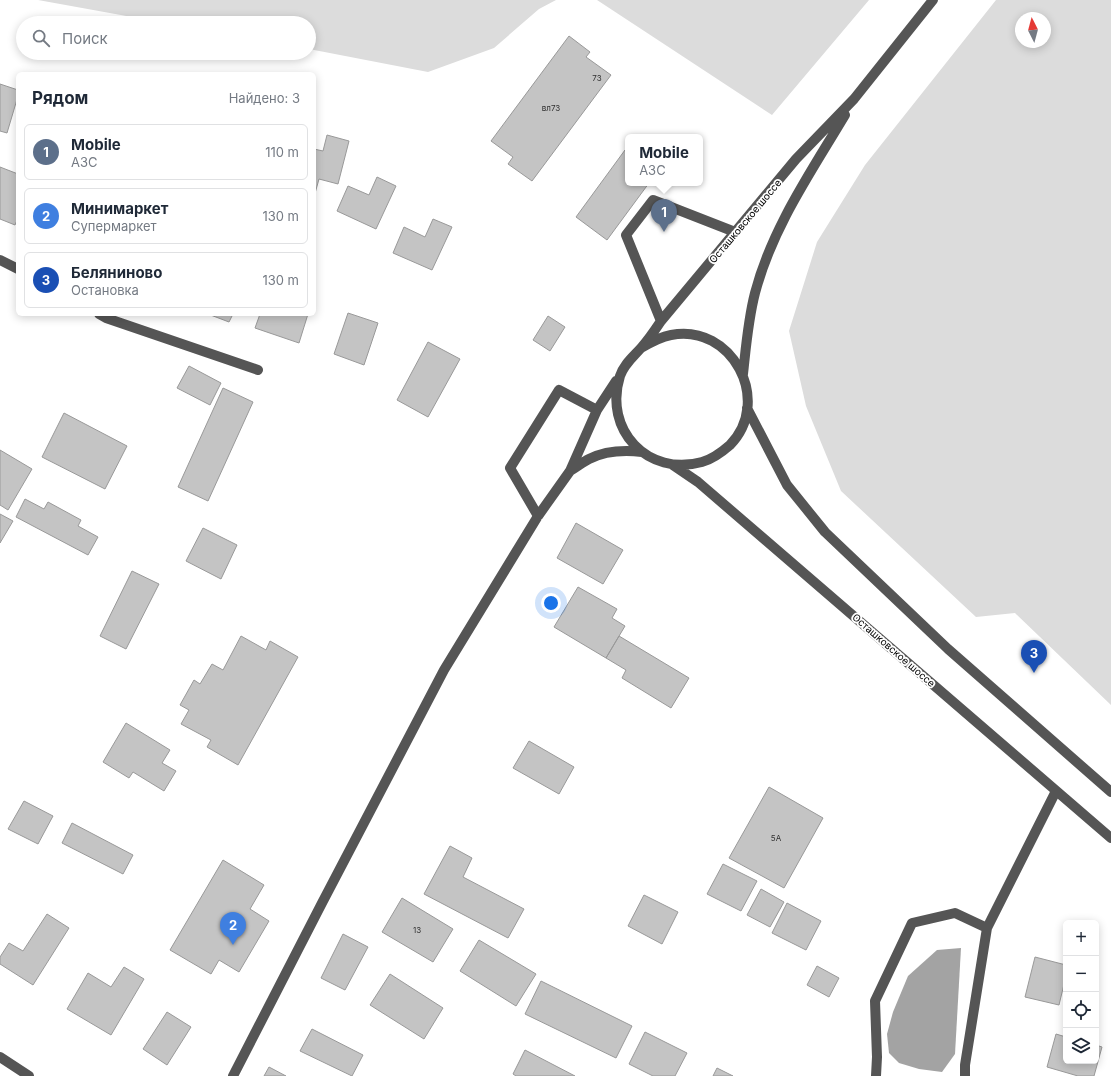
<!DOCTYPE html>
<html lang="ru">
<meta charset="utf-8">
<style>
body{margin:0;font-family:Inter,sans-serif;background:#f2f2f3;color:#1f2937}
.controls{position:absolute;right:12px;bottom:12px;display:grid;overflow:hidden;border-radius:6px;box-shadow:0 2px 10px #0003}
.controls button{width:36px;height:36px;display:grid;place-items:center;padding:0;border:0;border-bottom:1px solid #e0e1e3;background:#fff;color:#1f2937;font:20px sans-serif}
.compass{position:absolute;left:1015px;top:12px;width:36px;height:36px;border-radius:50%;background:#fff;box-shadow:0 2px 10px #0003;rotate:354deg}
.you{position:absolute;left:551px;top:603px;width:14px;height:14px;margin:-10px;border:3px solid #fff;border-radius:50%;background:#1a73e8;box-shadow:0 0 0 6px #1a73e833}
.badge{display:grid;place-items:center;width:26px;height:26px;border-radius:50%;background:#0f766e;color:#fff;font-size:13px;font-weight:700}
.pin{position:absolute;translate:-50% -33px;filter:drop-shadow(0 1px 2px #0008)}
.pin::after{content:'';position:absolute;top:21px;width:14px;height:12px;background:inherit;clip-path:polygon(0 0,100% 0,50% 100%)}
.popup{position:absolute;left:625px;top:134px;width:78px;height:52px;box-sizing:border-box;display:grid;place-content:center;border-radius:6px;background:#fff;filter:drop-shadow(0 1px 3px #0005);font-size:13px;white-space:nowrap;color:#747a83}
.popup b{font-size:15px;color:#1f2937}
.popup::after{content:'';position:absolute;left:50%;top:100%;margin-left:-8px;border:8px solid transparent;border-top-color:#fff}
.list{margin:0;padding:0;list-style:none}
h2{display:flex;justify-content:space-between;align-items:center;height:52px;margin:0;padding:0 16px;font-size:17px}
h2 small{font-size:13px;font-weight:400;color:#747a83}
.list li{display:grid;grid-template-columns:26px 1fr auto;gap:12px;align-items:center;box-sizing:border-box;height:56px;margin:0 8px 8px;padding:0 8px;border:1px solid #e0e1e3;border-radius:6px}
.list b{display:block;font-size:15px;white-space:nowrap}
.list p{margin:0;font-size:13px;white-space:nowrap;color:#747a83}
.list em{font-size:13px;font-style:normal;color:#747a83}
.icon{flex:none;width:22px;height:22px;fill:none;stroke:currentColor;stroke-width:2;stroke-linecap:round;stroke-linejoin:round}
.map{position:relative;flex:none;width:1111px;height:1076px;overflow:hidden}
.search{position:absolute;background:#fff;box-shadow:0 2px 10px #0003;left:16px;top:16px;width:300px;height:44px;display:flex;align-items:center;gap:10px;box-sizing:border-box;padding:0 14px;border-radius:22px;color:#747a83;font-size:15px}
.panel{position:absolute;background:#fff;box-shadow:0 2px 10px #0003;left:16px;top:72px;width:300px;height:244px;border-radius:6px}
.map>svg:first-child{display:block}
.green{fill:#dcdcdc;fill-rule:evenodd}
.water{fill:#a3a3a3}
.building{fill:#c4c4c4;stroke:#999}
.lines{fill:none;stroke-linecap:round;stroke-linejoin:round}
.minor{stroke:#555;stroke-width:10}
.labels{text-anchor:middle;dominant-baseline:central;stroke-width:3.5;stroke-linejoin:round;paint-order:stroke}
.number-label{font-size:8px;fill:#313131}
.street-label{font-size:10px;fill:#000;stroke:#fff}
</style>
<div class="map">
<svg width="1111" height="1076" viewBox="0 0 1111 1076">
<rect width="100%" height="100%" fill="#fff"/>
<path class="green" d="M 38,0 L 556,0 L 539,9 L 494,48 L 428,72 L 309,49 L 309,23 L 165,23 Z
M 597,0 L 869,0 L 772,115 Z
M 996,0 L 1111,0 L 1111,705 L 1015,613 L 976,617 L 841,491 L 806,406 L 789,331 L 817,242 L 865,165 ZM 1021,18 L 1045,18 L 1045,42 L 1021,42 Z"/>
<path class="water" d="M 961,948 L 955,1054 L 942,1072 L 919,1069 L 899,1063 L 889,1053 L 887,1034 L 893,1012 L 908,976 L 937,950 Z"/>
<path class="building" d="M 569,36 L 590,52 L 586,57 L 611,75 L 532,181 L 508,164 L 513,157 L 491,141 Z
M 0,84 L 18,90 L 18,96 L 7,133 L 0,131 Z
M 327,135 L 349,141 L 338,184 L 319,179 L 314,197 L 314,149 L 323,151 Z
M 625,150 L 628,152 L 628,183 L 649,183 L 607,240 L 576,217 Z
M 0,167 L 18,174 L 18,218 L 15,225 L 0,219 Z
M 377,177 L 396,186 L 376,229 L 337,211 L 348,186 L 369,195 Z
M 433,219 L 452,227 L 432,270 L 393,253 L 404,227 L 425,237 Z
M 348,313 L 378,323 L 364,365 L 334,354 Z
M 208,314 L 233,314 L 229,322 Z
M 260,314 L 308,314 L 299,343 L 255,328 Z
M 548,316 L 565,327 L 550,351 L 533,340 Z
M 428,342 L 460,359 L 428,417 L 397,400 Z
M 189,366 L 221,383 L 210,405 L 177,388 Z
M 223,388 L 253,402 L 208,501 L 178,487 Z
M 64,413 L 127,446 L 105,489 L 42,457 Z
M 0,450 L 32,469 L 8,510 L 0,505 Z
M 25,499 L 44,509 L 48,502 L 81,520 L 78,526 L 98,537 L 88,555 L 16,517 Z
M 0,514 L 13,521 L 0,543 Z
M 576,523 L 623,550 L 603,584 L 557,558 Z
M 203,528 L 237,545 L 221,579 L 186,561 Z
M 132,571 L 159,584 L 126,649 L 100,636 Z
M 578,587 L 617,609 L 612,618 L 625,626 L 606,658 L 554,627 Z
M 241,636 L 266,650 L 270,641 L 298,657 L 238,765 L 207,747 L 211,740 L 181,724 L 189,710 L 180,705 L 194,680 L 200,684 L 212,664 L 223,670 Z
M 619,636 L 689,678 L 671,708 L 622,678 L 626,670 L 606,658 Z
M 126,723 L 170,750 L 162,763 L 176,771 L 164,791 L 133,772 L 129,778 L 103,762 Z
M 529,741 L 574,767 L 559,794 L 513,768 Z
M 769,787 L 823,818 L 784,888 L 729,858 Z
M 24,801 L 53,816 L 38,844 L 8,829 Z
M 72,823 L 133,855 L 123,874 L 62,843 Z
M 450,846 L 472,858 L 463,877 L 524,909 L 508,938 L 424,894 Z
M 223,860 L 264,885 L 250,909 L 269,921 L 239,972 L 219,960 L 211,974 L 170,950 Z
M 723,864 L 757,881 L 741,911 L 707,894 Z
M 761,889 L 784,902 L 770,927 L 747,915 Z
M 644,895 L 678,912 L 662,944 L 628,926 Z
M 402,898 L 453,929 L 433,962 L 382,932 Z
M 787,903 L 821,921 L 806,950 L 772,933 Z
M 47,914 L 69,928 L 33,985 L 0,964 L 0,957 L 9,943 L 23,951 Z
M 343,934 L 368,947 L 345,990 L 321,978 Z
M 479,940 L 536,974 L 516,1006 L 460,971 Z
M 1035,957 L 1066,965 L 1066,976 L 1059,1005 L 1025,997 Z
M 817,966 L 839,978 L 829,997 L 807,985 Z
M 124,967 L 144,979 L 111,1035 L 67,1009 L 88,973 L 111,987 Z
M 390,974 L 443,1008 L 424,1039 L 370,1005 Z
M 541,981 L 632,1026 L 616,1058 L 525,1014 Z
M 167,1012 L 191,1027 L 167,1065 L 143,1049 Z
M 312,1029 L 363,1055 L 352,1076 L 300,1051 Z
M 645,1032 L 687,1053 L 675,1076 L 653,1076 L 629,1064 Z
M 1056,1034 L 1066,1037 L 1066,1061 L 1096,1061 L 1096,1045 L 1102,1047 L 1094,1076 L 1078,1076 L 1047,1067 Z
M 525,1050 L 575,1076 L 516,1076 L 513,1074 Z
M 269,1067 L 286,1076 L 264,1076 Z
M 717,1068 L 733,1076 L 713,1076 Z"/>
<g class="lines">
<path class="minor" d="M 0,260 L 18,269
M 99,314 L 106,318 L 258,370
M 661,321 L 626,235 L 653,200 L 735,232
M 641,348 C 651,342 660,337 671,335 C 732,323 773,401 730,445 C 722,452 713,459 702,462 C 648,477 603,430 620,376 C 624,364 633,357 641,348 C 649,339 655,330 661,321 L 796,159 L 854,99 L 933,0
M 743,374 C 746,347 748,320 755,293 C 772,228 811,172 845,115
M 747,408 L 787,485 L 825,532 L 948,649 L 1111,792
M 673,465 L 698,482 L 1111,838
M 570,471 C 577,467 583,462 589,459 C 605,451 625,450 642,452
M 538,516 L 510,468 L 559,390 L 597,410
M 0,1057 L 29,1076
M 233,1076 L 322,903 L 444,670 L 538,516 L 570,471 L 597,410 L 616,381
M 876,1076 L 877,1057 L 875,1001 L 912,923 L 955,913 L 987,928 L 1056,791
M 965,1076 L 965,1065 L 987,928"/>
</g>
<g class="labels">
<g class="number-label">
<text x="597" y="78">73</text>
<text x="551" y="108">вл73</text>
<text x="776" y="838">5А</text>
<text x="417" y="930">13</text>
</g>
<g class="street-label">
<text transform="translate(745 221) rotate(-50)">Осташковское шоссе</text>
<text transform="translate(894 650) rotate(41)">Осташковское шоссе</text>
</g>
</g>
</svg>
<div class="controls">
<button>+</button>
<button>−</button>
<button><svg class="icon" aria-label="locate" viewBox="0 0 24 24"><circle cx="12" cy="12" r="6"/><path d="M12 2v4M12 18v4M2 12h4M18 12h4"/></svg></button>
<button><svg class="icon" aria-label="layers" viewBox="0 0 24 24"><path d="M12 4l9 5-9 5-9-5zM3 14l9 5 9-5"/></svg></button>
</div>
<svg class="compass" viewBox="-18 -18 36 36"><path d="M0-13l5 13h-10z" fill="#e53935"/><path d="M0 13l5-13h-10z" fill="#747a83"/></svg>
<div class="you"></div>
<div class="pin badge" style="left:664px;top:232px;background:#5c6f8a">1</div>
<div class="popup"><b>Mobile</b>АЗС</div>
<div class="pin badge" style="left:233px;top:945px;background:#3f7fe0">2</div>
<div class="pin badge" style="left:1034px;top:673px;background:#1a4fb4">3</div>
<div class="search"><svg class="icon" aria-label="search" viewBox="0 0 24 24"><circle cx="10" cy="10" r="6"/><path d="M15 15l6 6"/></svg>Поиск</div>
<section class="panel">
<h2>Рядом<small>Найдено: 3</small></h2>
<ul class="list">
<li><span class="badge" style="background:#5c6f8a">1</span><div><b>Mobile</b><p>АЗС</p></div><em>110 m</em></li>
<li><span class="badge" style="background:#3f7fe0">2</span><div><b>Минимаркет</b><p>Супермаркет</p></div><em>130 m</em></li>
<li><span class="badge" style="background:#1a4fb4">3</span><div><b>Беляниново</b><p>Остановка</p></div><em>130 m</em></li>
</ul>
</section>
</div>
